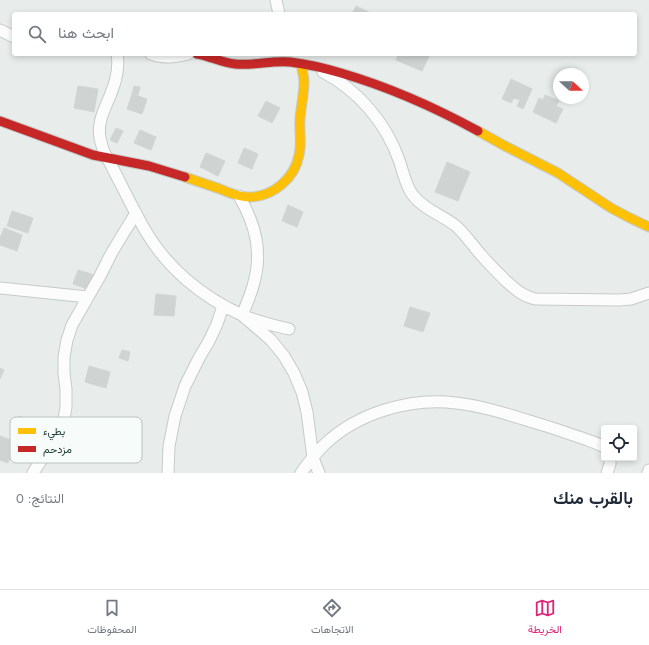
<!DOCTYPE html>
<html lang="ar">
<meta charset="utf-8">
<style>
body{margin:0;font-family:Jost,Vazirmatn,sans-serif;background:#f2f2f3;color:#1f2937;direction:rtl}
.controls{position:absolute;right:12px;bottom:12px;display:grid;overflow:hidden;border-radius:4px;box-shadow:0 2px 6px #0003}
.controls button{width:36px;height:36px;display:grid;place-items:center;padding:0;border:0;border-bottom:1px solid #e0e1e3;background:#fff;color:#1f2937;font:20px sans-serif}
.compass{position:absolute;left:553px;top:68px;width:36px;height:36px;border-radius:50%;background:#fff;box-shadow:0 2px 6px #0003;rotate:111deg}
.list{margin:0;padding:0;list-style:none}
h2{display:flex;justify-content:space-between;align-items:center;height:52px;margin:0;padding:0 16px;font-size:17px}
h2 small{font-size:13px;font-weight:400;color:#747a83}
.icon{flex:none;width:22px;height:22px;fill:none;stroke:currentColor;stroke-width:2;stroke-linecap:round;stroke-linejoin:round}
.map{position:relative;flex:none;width:649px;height:473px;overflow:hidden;direction:ltr}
.search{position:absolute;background:#fff;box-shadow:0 2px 6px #0003;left:12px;right:12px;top:12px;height:44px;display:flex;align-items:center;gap:10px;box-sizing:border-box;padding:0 14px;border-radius:4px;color:#747a83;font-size:15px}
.sheet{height:116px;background:#fff}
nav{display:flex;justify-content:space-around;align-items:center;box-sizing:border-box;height:56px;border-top:1px solid #e0e1e3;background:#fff;font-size:11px;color:#747a83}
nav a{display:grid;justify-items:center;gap:2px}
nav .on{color:#db2777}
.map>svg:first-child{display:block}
.building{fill:#cfd4d2;stroke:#d1d6d4}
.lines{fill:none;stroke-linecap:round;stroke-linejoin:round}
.street-casing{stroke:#c5cac8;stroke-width:13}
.slow-casing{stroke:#c3cbc8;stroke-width:11}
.jam-casing{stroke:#c3cbc8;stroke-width:11}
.street{stroke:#fcfcfc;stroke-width:11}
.slow{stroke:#ffc107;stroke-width:9}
.jam{stroke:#c62828;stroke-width:9}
.key{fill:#f7fbf9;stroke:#b8c4c0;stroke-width:1}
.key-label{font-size:11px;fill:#24423a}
</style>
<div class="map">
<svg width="649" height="473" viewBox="0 0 649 473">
<rect width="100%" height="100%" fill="#e8edeb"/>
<path class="building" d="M 356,6 L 373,14 L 352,14 Z
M 399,54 L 430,54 L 422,71 L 396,60 Z
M 511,79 L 532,89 L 523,109 L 517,106 L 520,100 L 514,98 L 511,103 L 502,99 Z
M 78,86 L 98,89 L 94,112 L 74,108 Z
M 134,86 L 140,87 L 138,95 L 132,94 Z
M 132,94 L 147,99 L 142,114 L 127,109 Z
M 545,95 L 559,101 L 556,106 L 563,109 L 556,123 L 533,112 L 539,98 L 543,100 Z
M 266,101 L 280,108 L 272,123 L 258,116 Z
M 116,128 L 123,131 L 117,143 L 110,140 Z
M 140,130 L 156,137 L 151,150 L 134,143 Z
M 244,148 L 258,154 L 252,169 L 238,163 Z
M 206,153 L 225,161 L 218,176 L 200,167 Z
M 447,162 L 470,172 L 458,201 L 435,192 Z
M 288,205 L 303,212 L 297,227 L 282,221 Z
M 12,211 L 33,218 L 28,233 L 7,226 Z
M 4,228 L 22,235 L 17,251 L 0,245 L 0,238 Z
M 78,270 L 95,275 L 90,290 L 73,284 Z
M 156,294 L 176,296 L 174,316 L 154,315 Z
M 410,307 L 430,313 L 423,332 L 404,326 Z
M 122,350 L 130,352 L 128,361 L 119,358 Z
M 89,366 L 110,372 L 106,388 L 85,382 Z
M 0,368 L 4,370 L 0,379 Z
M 19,416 L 39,425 L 31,441 L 11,432 Z
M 0,436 L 16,442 L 8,463 L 0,460 Z"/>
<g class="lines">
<defs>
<path id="street" d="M 276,0 L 279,14
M 0,30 L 14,37
M 117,54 C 120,71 114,87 107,103 C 104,110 101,116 100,124 C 98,134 101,143 104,152 C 118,177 130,204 145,230 C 167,268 202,297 242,315 C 257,322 273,325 289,329
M 151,54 C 166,59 174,57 188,54
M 323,72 C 358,90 386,123 399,160 C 403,171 405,184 412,194 C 423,209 442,215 456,226 C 466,235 473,246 482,256 C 489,264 497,272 505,280 C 515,289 522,296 535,299 L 619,300 L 631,299 L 649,293
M 239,196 C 256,225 263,253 253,286 C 250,296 246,306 242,315 L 271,340 L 284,356 L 294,373 L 302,392 L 307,412 L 313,458 L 319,473
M 0,288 L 88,297
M 33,473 L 38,465 L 55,441 L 63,425 L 66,407 L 66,389 L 64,373 L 64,357 L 67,340 L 72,325 L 100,276 L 111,254 L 123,234 L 136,213
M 168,473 L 169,446 L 175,416 L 185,386 L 199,358 L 209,341 L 217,324 L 223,306
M 301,473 C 308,463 315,454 324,445 C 357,413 411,397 456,403 C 483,406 510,415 536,423 C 551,427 566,433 582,438 C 589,441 598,443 604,447
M 607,473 L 610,464 L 610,458
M 648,473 L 649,470"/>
<path id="slow" d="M 478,131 L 505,146 L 558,173 L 611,208 L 630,218 L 649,227
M 185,177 C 197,181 208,185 220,189 C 229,193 239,197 249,197 C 273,197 295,178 299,155 C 302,143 299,131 300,119 C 301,106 304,94 304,82 C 304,76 302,70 301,64"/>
<path id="jam" d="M 197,54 C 210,56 222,63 235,64 C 254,66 272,60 290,62 C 307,64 324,68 341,73 C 389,87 434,107 478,131
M 0,121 L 93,155 L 149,166 L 185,177"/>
</defs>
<use href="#street" class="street-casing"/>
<use href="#slow" class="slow-casing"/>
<use href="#jam" class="jam-casing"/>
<use href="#street" class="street"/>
<use href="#slow" class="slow"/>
<use href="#jam" class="jam"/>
</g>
<rect x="10" y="417" width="132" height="46" rx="6" class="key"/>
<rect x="18" y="428" width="18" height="6" fill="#ffc107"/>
<rect x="18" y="446" width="18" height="6" fill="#c62828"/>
<g class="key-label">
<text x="43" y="435">بطيء</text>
<text x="43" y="453">مزدحم</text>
</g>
</svg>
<div class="controls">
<button><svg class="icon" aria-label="locate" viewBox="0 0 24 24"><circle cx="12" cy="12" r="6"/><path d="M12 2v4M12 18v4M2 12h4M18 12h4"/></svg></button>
</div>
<svg class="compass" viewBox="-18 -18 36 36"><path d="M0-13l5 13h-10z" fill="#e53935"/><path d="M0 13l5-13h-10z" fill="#747a83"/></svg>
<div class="search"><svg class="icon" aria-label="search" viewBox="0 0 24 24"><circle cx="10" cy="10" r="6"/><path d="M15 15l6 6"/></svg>ابحث هنا</div>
</div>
<section class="sheet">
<h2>بالقرب منك<small>النتائج: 0</small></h2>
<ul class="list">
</ul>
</section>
<nav>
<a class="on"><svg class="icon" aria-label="map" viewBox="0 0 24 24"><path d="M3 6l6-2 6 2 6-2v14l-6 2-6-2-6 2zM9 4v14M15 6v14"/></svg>الخريطة</a>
<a><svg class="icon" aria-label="directions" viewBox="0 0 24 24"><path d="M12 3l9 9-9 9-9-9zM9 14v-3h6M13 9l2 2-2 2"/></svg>الاتجاهات</a>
<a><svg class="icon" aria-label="saved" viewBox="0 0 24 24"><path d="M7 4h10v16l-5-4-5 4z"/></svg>المحفوظات</a>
</nav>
